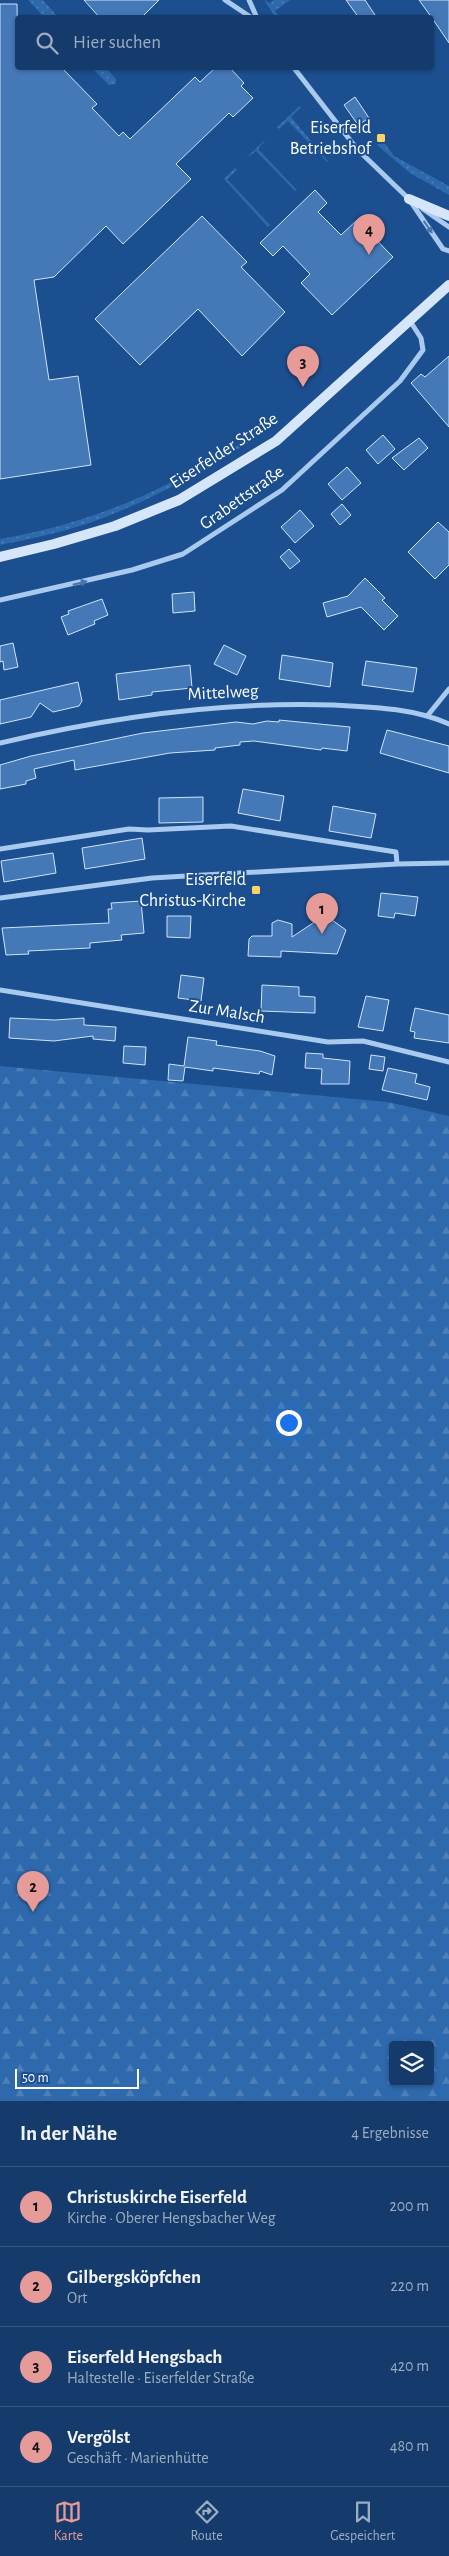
<!DOCTYPE html>
<html lang="de">
<meta charset="utf-8">
<style>
body{margin:0;font-family:"Alegreya Sans",sans-serif;background:#1d4271;color:#f1f3f6}
.controls{position:absolute;right:15px;bottom:15px;display:grid;overflow:hidden;border-radius:5px;box-shadow:0 1px 4px #0004}
.controls button{width:45px;height:45px;display:grid;place-items:center;padding:0;border:0;border-bottom:1px solid #33557e;background:#143b6b;color:#f1f3f6;font:25px sans-serif}
.scale{position:absolute;left:15px;bottom:12px;width:124px;box-sizing:border-box;padding-left:5px;border:2px solid #fff;border-top:0;font-size:14px;line-height:18px;white-space:nowrap;color:#fff;-webkit-text-stroke:4px #1b4f8f;paint-order:stroke}
.you{position:absolute;left:288px;top:1422px;width:18px;height:18px;margin:-12px;border:4px solid #fff;border-radius:50%;background:#1a73e8;box-shadow:0 0 0 8px #1a73e833}
.badge{display:grid;place-items:center;width:32px;height:32px;border-radius:50%;background:#e69b98;color:#111;font-size:16px;font-weight:700}
.pin{position:absolute;translate:-50% -41px;filter:drop-shadow(0 1px 2px #0008)}
.pin::after{content:'';position:absolute;top:26px;width:18px;height:15px;background:inherit;clip-path:polygon(0 0,100% 0,50% 100%)}
.list{margin:0;padding:0;list-style:none}
h2{display:flex;justify-content:space-between;align-items:center;height:65px;margin:0;padding:0 20px;font-size:21px}
h2 small{font-size:16px;font-weight:400;color:#9dadc1}
.list li{display:grid;grid-template-columns:32px 1fr auto;gap:15px;align-items:center;box-sizing:border-box;height:80px;padding:0 20px;border-top:1px solid #33557e}
.list b{display:block;font-size:19px;white-space:nowrap}
.list p{margin:0;font-size:16px;white-space:nowrap;color:#9dadc1}
.list em{font-size:16px;font-style:normal;color:#9dadc1}
.icon{flex:none;width:28px;height:28px;fill:none;stroke:currentColor;stroke-width:2;stroke-linecap:round;stroke-linejoin:round}
.map{position:relative;flex:none;width:449px;height:2101px;overflow:hidden}
.search{position:absolute;background:#143b6b;box-shadow:0 1px 4px #0004;left:15px;right:15px;top:15px;height:55px;display:flex;align-items:center;gap:12px;box-sizing:border-box;padding:0 18px;border-radius:5px;color:#9dadc1;font-size:19px}
.sheet{height:385px;background:#143b6b}
nav{display:flex;justify-content:space-around;align-items:center;box-sizing:border-box;height:70px;border-top:1px solid #33557e;background:#143b6b;font-size:14px;color:#9dadc1}
nav a{display:grid;justify-items:center;gap:2px}
nav .on{color:#e69b98}
.map>svg:first-child{display:block}
.grass{fill:url(#grass-dots)}
.forest{fill:url(#forest-firs);fill-rule:evenodd}
.building{fill:#4478b7;stroke:#cfe3fa}
.lines{fill:none;stroke-linecap:round;stroke-linejoin:round}
.street{stroke:#a9c9ee;stroke-width:5}
.secondary{stroke:#d6e6fa;stroke-width:10}
.oneway{fill:#4674ac}
.poi-dot{fill:#ffd166;stroke:#1b4f8f;stroke-width:2}
.labels{text-anchor:middle;dominant-baseline:central;stroke-width:4;stroke-linejoin:round;paint-order:stroke}
.poi-label{font-size:18px;fill:#fff;stroke:#1b4f8f;text-anchor:end}
.street-label{font-size:18px;fill:#fff;stroke:#1b4f8f}
</style>
<div class="map">
<svg width="449" height="2101" viewBox="0 0 449 2101">
<defs>
<pattern id="grass-dots" width="8" height="8" patternUnits="userSpaceOnUse" patternTransform="scale(1.25)"><rect width="8" height="8" fill="#2e69ad"/><path d="M2 2h.1M6 6h.1" fill="none" stroke="#4d80b9" stroke-width="1.8" stroke-linecap="round"/></pattern>
<pattern id="forest-firs" width="22" height="20" patternUnits="userSpaceOnUse" patternTransform="scale(1.25)"><rect width="22" height="20" fill="#2e69ad"/><path d="M5 1l3.5 6h-7zM16 11l3.5 6h-7z" fill="#4d80b9"/></pattern>
</defs>
<rect width="100%" height="100%" fill="#1b4f8f"/>
<path class="grass" d="M 28,0 L 43,0 L 58,17 L 44,17 Z
M 264,0 L 270,3 L 274,0 L 290,0 L 275,11 L 280,17 L 276,18 Z
M 92,68 L 106,68 L 116,79 L 116,84 L 109,85 Z
M 300,106 L 301,107 L 291,117 L 328,161 L 327,162 L 288,121 L 279,129 L 277,127 Z
M 381,138 L 394,156 L 449,186 L 449,195 L 410,173 L 377,145 Z
M 266,139 L 258,149 L 297,190 L 295,191 L 256,151 L 246,158 Z
M 235,168 L 237,170 L 227,179 L 270,225 L 268,227 L 224,179 Z
M 255,434 L 255,438 C 202,472 149,502 89,523 C 60,533 30,539 0,545 L 0,539 C 98,522 172,487 255,434 Z"/>
<path class="forest" d="M 0,1066 L 388,1102 L 449,1116 L 449,2101 L 0,2101 ZM 393,2045 L 430,2045 L 430,2082 L 393,2082 Z"/>
<path class="building" d="M 84,0 L 159,0 L 141,18 L 100,18 Z
M 346,0 L 365,0 L 377,18 L 359,18 Z
M 419,0 L 449,0 L 449,43 L 432,18 Z
M 0,4 L 17,4 L 18,68 L 62,68 L 97,104 L 92,108 L 119,136 L 123,132 L 130,139 L 195,77 L 200,82 L 215,68 L 230,68 L 244,83 L 241,86 L 253,98 L 233,117 L 229,113 L 176,164 L 191,179 L 123,244 L 106,226 L 54,277 L 34,280 L 49,380 L 78,376 L 91,465 L 0,479 Z
M 355,97 L 369,118 L 358,125 L 344,105 Z
M 315,190 L 327,203 L 318,212 L 341,235 L 357,220 L 393,257 L 332,315 L 301,283 L 310,274 L 283,246 L 273,256 L 260,243 Z
M 202,216 L 247,262 L 241,267 L 285,312 L 242,356 L 198,309 L 140,365 L 95,319 Z
M 449,356 L 449,427 L 411,383 L 421,374 L 425,377 Z
M 383,435 L 395,449 L 378,464 L 366,450 Z
M 419,438 L 428,448 L 404,470 L 392,458 Z
M 347,467 L 361,483 L 342,500 L 328,484 Z
M 342,504 L 351,515 L 340,525 L 331,514 Z
M 300,510 L 314,526 L 295,543 L 281,527 Z
M 438,522 L 449,532 L 449,565 L 435,579 L 408,552 Z
M 289,549 L 300,561 L 290,569 L 280,557 Z
M 365,578 L 385,598 L 382,600 L 398,616 L 384,630 L 361,607 L 327,617 L 323,603 L 348,596 Z
M 194,592 L 195,611 L 173,613 L 172,594 Z
M 102,599 L 108,615 L 94,621 L 95,624 L 68,635 L 61,617 L 69,614 L 68,611 Z
M 13,643 L 18,667 L 4,670 L 3,661 L 0,662 L 0,646 Z
M 224,645 L 246,656 L 237,675 L 214,664 Z
M 282,655 L 333,663 L 330,687 L 279,679 Z
M 366,661 L 417,668 L 413,692 L 362,685 Z
M 190,665 L 192,688 L 152,692 L 152,695 L 119,700 L 116,674 Z
M 78,682 L 82,701 L 79,706 L 53,712 L 40,703 L 31,717 L 0,724 L 0,700 Z
M 279,720 L 350,727 L 347,751 L 322,748 L 321,750 L 254,741 L 240,742 L 240,745 L 215,748 L 215,750 L 170,753 L 75,770 L 74,760 L 34,769 L 36,778 L 26,781 L 26,784 L 0,789 L 0,765 L 31,756 L 143,733 L 236,722 L 253,724 L 267,721 L 279,722 Z
M 387,730 L 449,746 L 449,773 L 380,753 Z
M 243,789 L 284,796 L 280,821 L 238,813 Z
M 203,797 L 203,822 L 159,823 L 159,798 Z
M 333,806 L 376,814 L 371,838 L 329,831 Z
M 142,838 L 145,859 L 85,869 L 82,848 Z
M 53,853 L 56,873 L 4,882 L 1,861 Z
M 381,893 L 418,897 L 415,916 L 395,913 L 394,918 L 378,916 Z
M 141,901 L 144,933 L 121,935 L 122,940 L 90,943 L 90,948 L 28,951 L 29,954 L 6,955 L 2,928 L 109,923 L 108,909 L 112,909 L 111,903 Z
M 325,915 L 346,930 L 337,954 L 281,951 L 281,957 L 248,956 L 249,939 L 252,936 L 272,936 L 272,923 L 278,920 L 292,924 L 292,937 Z
M 167,916 L 191,916 L 190,938 L 167,937 Z
M 181,975 L 204,978 L 201,1001 L 178,998 Z
M 262,985 L 299,987 L 299,996 L 315,997 L 315,1013 L 261,1011 Z
M 366,996 L 389,1000 L 383,1031 L 358,1027 Z
M 415,1008 L 449,1015 L 449,1043 L 414,1038 L 415,1032 L 410,1031 Z
M 10,1018 L 55,1020 L 84,1018 L 84,1025 L 116,1027 L 115,1041 L 93,1039 L 93,1036 L 54,1041 L 9,1038 Z
M 188,1037 L 217,1041 L 216,1045 L 260,1051 L 275,1056 L 272,1075 L 260,1071 L 259,1074 L 213,1068 L 213,1071 L 185,1067 L 183,1081 L 168,1080 L 169,1064 L 184,1066 Z
M 124,1046 L 146,1047 L 145,1065 L 123,1063 Z
M 306,1053 L 323,1054 L 323,1058 L 350,1061 L 349,1084 L 321,1084 L 322,1069 L 305,1068 Z
M 371,1055 L 385,1057 L 383,1071 L 369,1069 Z
M 388,1068 L 417,1074 L 415,1083 L 430,1087 L 427,1100 L 382,1090 Z"/>
<g class="lines">
<path class="street" d="M 225,0 L 252,18
M 249,0 L 257,18
M 294,68 L 357,149 L 410,200
M 411,202 L 443,249 L 449,251
M 423,209 L 449,227
M 0,600 L 132,570 L 183,554 L 282,490 L 400,381 L 423,350 L 421,338 L 410,321
M 428,715 L 449,689
M 0,743 C 110,717 220,701 334,705 C 373,707 413,708 449,724
M 0,849 L 129,829 L 148,830 L 231,826 L 396,852 L 397,864
M 0,898 L 152,878 L 397,864 L 449,863
M 0,990 L 328,1042 L 363,1041 L 449,1062"/>
<path class="secondary" d="M 409,199 L 449,216
M 0,557 L 54,544 L 115,526 L 179,500 L 276,441 L 449,285"/>
</g>
<defs><path id="oneway-solid" d="M-6-.8H1V-3.2L6.5 0L1 3.2V.8H-6Z" transform="scale(1.25)"/></defs>
<g class="oneway">
<use href="#oneway-solid" transform="translate(428 227) rotate(55)"/>
<use href="#oneway-solid" transform="translate(80 583) rotate(-14)"/>
</g>
<g class="poi-dot">
<rect x="376" y="133" width="10" height="10" rx="2.5"/>
<rect x="251" y="885" width="10" height="10" rx="2.5"/>
</g>
<g class="labels">
<g class="poi-label">
<text x="371" y="128">Eiserfeld<tspan x="371" dy="21">Betriebshof</tspan></text>
<text x="246" y="880">Eiserfeld<tspan x="246" dy="21">Christus-Kirche</tspan></text>
</g>
<g class="street-label">
<text transform="translate(224 451) rotate(-33)">Eiserfelder Straße</text>
<text transform="translate(242 498) rotate(-35)">Grabettstraße</text>
<text transform="translate(223 693) rotate(-3)">Mittelweg</text>
<text transform="translate(227 1012) rotate(9)">Zur Malsch</text>
</g>
</g>
</svg>
<div class="controls">
<button><svg class="icon" aria-label="layers" viewBox="0 0 24 24"><path d="M12 4l9 5-9 5-9-5zM3 14l9 5 9-5"/></svg></button>
</div>
<div class="scale">50 m</div>
<div class="you"></div>
<div class="pin badge" style="left:322px;top:934px">1</div>
<div class="pin badge" style="left:33px;top:1912px">2</div>
<div class="pin badge" style="left:303px;top:387px">3</div>
<div class="pin badge" style="left:369px;top:255px">4</div>
<div class="search"><svg class="icon" aria-label="search" viewBox="0 0 24 24"><circle cx="10" cy="10" r="6"/><path d="M15 15l6 6"/></svg>Hier suchen</div>
</div>
<section class="sheet">
<h2>In der Nähe<small>4 Ergebnisse</small></h2>
<ul class="list">
<li><span class="badge">1</span><div><b>Christuskirche Eiserfeld</b><p>Kirche · Oberer Hengsbacher Weg</p></div><em>200 m</em></li>
<li><span class="badge">2</span><div><b>Gilbergsköpfchen</b><p>Ort</p></div><em>220 m</em></li>
<li><span class="badge">3</span><div><b>Eiserfeld Hengsbach</b><p>Haltestelle · Eiserfelder Straße</p></div><em>420 m</em></li>
<li><span class="badge">4</span><div><b>Vergölst</b><p>Geschäft · Marienhütte</p></div><em>480 m</em></li>
</ul>
</section>
<nav>
<a class="on"><svg class="icon" aria-label="map" viewBox="0 0 24 24"><path d="M3 6l6-2 6 2 6-2v14l-6 2-6-2-6 2zM9 4v14M15 6v14"/></svg>Karte</a>
<a><svg class="icon" aria-label="directions" viewBox="0 0 24 24"><path d="M12 3l9 9-9 9-9-9zM9 14v-3h6M13 9l2 2-2 2"/></svg>Route</a>
<a><svg class="icon" aria-label="saved" viewBox="0 0 24 24"><path d="M7 4h10v16l-5-4-5 4z"/></svg>Gespeichert</a>
</nav>
